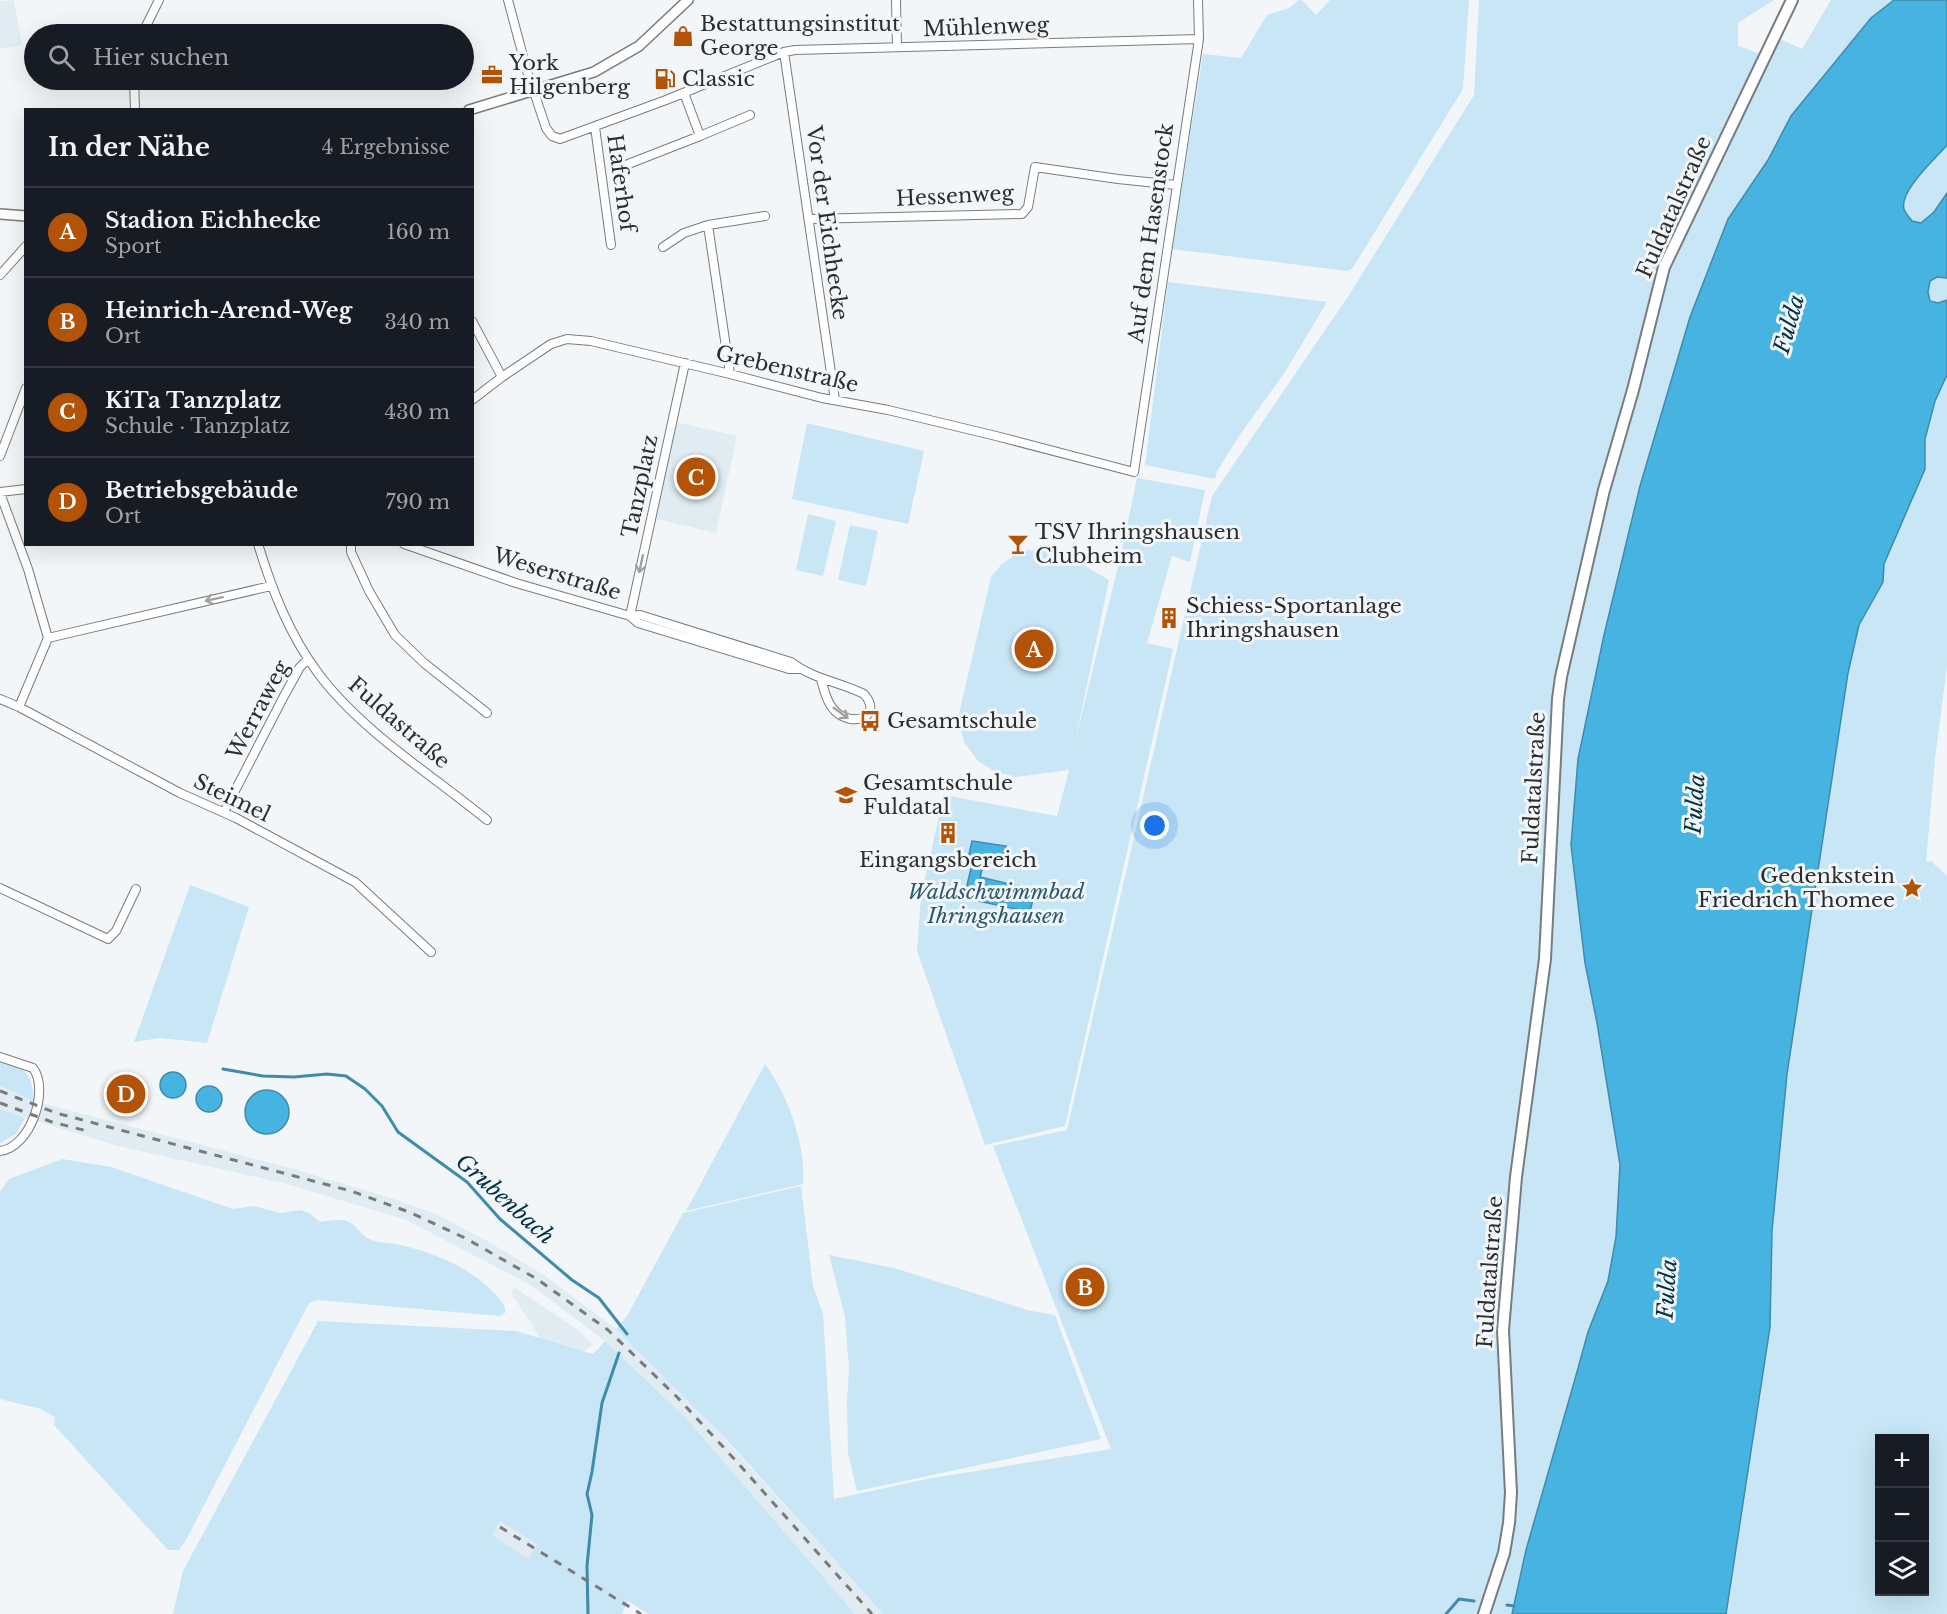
<!DOCTYPE html>
<html lang="de">
<meta charset="utf-8">
<style>
body{margin:0;font-family:"Libre Baskerville",serif;background:#20242c;color:#f1f3f6}
.controls{position:absolute;right:18px;bottom:18px;display:grid;overflow:hidden;border-radius:0px;box-shadow:0 6px 24px #0002}
.controls button{width:54px;height:54px;display:grid;place-items:center;padding:0;border:0;border-bottom:2px solid #363941;background:#171b24;color:#f1f3f6;font:30px sans-serif}
.you{position:absolute;left:1155px;top:826px;width:21px;height:21px;margin:-15px;border:4px solid #fff;border-radius:50%;background:#1a73e8;box-shadow:0 0 0 9px #1a73e833}
.badge{display:grid;place-items:center;width:39px;height:39px;border-radius:50%;background:#b25307;color:#fff;font-size:20px;font-weight:700}
.pin{position:absolute;translate:-50% -50%;border:3px solid #fff;box-shadow:0 2px 6px #0006}
.list{margin:0;padding:0;list-style:none}
h2{display:flex;justify-content:space-between;align-items:center;height:78px;margin:0;padding:0 24px;font-size:26px}
h2 small{font-size:20px;font-weight:400;color:#9ea1a6}
.list li{display:grid;grid-template-columns:39px 1fr auto;gap:18px;align-items:center;box-sizing:border-box;height:90px;padding:0 24px;border-top:2px solid #363941}
.list b{display:block;font-size:22px;white-space:nowrap}
.list p{margin:0;font-size:20px;white-space:nowrap;color:#9ea1a6}
.list em{font-size:20px;font-style:normal;color:#9ea1a6}
.icon{flex:none;width:33px;height:33px;fill:none;stroke:currentColor;stroke-width:2;stroke-linecap:round;stroke-linejoin:round}
.map{position:relative;flex:none;width:1947px;height:1614px;overflow:hidden}
.search{position:absolute;background:#171b24;box-shadow:0 6px 24px #0002;left:24px;top:24px;width:450px;height:66px;display:flex;align-items:center;gap:15px;box-sizing:border-box;padding:0 21px;border-radius:33px;color:#9ea1a6;font-size:22px}
.panel{position:absolute;background:#171b24;box-shadow:0 6px 24px #0002;left:24px;top:108px;width:450px;height:438px;border-radius:0px}
.map>svg:first-child{display:block}
.built{fill:#e0ecf2}
.green{fill:#c8e6f5;fill-rule:evenodd}
.water{fill:#47b3e1;stroke:#3f8bab;stroke-width:1.5}
.lines{fill:none;stroke-linecap:round;stroke-linejoin:round}
.stream{stroke:#3f8bab;stroke-width:3}
.minor-casing{stroke:#797c7e;stroke-width:10}
.tertiary-casing{stroke:#797c7e;stroke-width:12}
.secondary-casing{stroke:#797c7e;stroke-width:14}
.minor{stroke:#fff;stroke-width:8}
.tertiary{stroke:#fff;stroke-width:9}
.secondary{stroke:#fff;stroke-width:10}
.rail{stroke:#787a7c;stroke-width:3;stroke-dasharray:8 8;stroke-linecap:butt}
.oneway{stroke:#a0a0a1}
.labels{text-anchor:middle;dominant-baseline:central;stroke-width:6;stroke-linejoin:round;paint-order:stroke}
.poi-label{font-size:21px;fill:#2c2d2e;stroke:#f2f6f8;text-anchor:start}
.street-label{font-size:21px;fill:#2c2d2e;stroke:#f2f6f8}
.park-label{font-size:21px;font-style:italic;fill:#2b586c;stroke:#f2f6f8}
.water-label{font-size:22px;font-style:italic;fill:#003244;stroke:#f2f6f8}
</style>
<div class="map">
<svg width="1947" height="1614" viewBox="0 0 1947 1614">
<rect width="100%" height="100%" fill="#f2f6f8"/>
<path class="built" d="M 14,0 L 22,45 L 0,49 L 0,1 Z
M 676,422 L 737,436 L 716,533 L 655,519 Z
M 0,1086 L 34,1101 L 294,1169 L 391,1198 L 436,1214 L 489,1242 L 544,1275 L 616,1329 L 694,1405 L 883,1614 L 855,1614 L 687,1419 L 605,1341 L 529,1284 L 406,1220 L 287,1184 L 118,1146 L 13,1114 L 0,1109 Z
M 514,1287 L 577,1329 L 593,1345 L 555,1371 L 532,1324 L 511,1294 Z
M 500,1521 L 538,1544 L 529,1559 L 492,1535 Z"/>
<path class="green" d="M 1299,0 L 1302,0 L 1316,15 L 1330,0 L 1469,0 L 1463,89 L 1352,269 L 1347,271 L 1172,249 L 1203,54 L 1241,58 L 1267,15 L 1289,8 Z
M 1479,0 L 1774,0 L 1738,23 L 1738,46 L 1761,54 L 1782,40 L 1802,49 L 1831,0 L 1894,0 L 1871,18 L 1791,116 L 1768,160 L 1728,219 L 1690,317 L 1640,486 L 1604,635 L 1578,759 L 1571,845 L 1585,963 L 1597,1023 L 1620,1165 L 1616,1237 L 1608,1281 L 1588,1332 L 1575,1379 L 1526,1550 L 1512,1614 L 883,1614 L 727,1440 L 616,1329 L 627,1316 L 683,1213 L 801,1186 L 813,1286 L 823,1314 L 834,1499 L 927,1479 L 1111,1449 L 993,1146 L 1067,1130 L 1212,496 L 1349,295 L 1474,95 Z
M 1947,145 L 1947,666 L 1935,759 L 1926,862 L 1931,861 L 1947,876 L 1947,1614 L 1726,1614 L 1770,1327 L 1772,1231 L 1787,1074 L 1848,673 L 1859,625 L 1883,582 L 1884,564 L 1925,469 L 1926,435 L 1900,229 L 1905,199 L 1920,172 ZM 1880,1438 L 1924,1438 L 1924,1592 L 1880,1592 Z
M 1168,282 L 1327,302 L 1285,372 L 1239,436 L 1217,471 L 1215,479 L 1145,465 Z
M 807,423 L 924,451 L 908,524 L 792,499 Z
M 1137,478 L 1205,490 L 1190,562 L 1172,556 L 1147,643 L 1173,649 L 1065,1126 L 985,1145 L 917,951 L 921,896 L 944,795 L 1057,816 L 1069,770 L 1016,777 L 996,772 L 978,761 L 964,742 L 958,718 L 991,577 L 1002,564 L 1018,553 L 1023,554 L 1024,551 L 1044,549 L 1064,554 L 1109,580 L 1075,742 L 1121,554 Z
M 808,514 L 836,521 L 823,576 L 796,570 Z
M 850,525 L 878,531 L 866,586 L 838,580 Z
M 190,885 L 249,907 L 207,1043 L 160,1038 L 134,1042 Z
M 0,1061 C 25,1065 33,1076 34,1101 L 0,1086 Z
M 765,1064 C 788,1095 806,1145 803,1184 L 686,1211 Z
M 0,1109 L 25,1118 L 16,1134 L 0,1143 Z
M 62,1159 L 111,1167 L 233,1209 L 254,1206 L 280,1213 L 300,1210 L 309,1213 L 320,1222 C 332,1220 347,1217 356,1227 C 361,1233 365,1238 374,1241 C 382,1243 392,1243 401,1245 C 435,1253 471,1268 495,1294 C 500,1300 506,1304 505,1313 L 500,1316 L 317,1300 L 309,1303 L 186,1540 L 179,1550 L 168,1550 L 54,1425 L 55,1417 L 41,1409 L 0,1399 L 0,1191 L 9,1179 Z
M 829,1255 L 894,1268 L 1031,1311 L 1055,1315 L 1101,1439 L 857,1491 L 848,1453 L 847,1402 L 849,1369 L 845,1317 Z
M 318,1321 L 516,1331 L 593,1354 L 605,1341 L 687,1419 L 855,1614 L 648,1614 L 628,1601 L 622,1614 L 173,1614 L 183,1571 ZM 500,1521 L 537,1544 L 529,1559 L 492,1535 Z"/>
<path class="water" d="M 1894,0 L 1947,0 L 1947,145 C 1936,158 1899,191 1904,209 C 1905,213 1910,218 1912,221 L 1921,223 L 1934,212 L 1947,193 L 1947,278 L 1937,277 L 1930,281 L 1928,292 L 1930,301 L 1938,303 L 1947,300 L 1947,375 L 1935,401 L 1925,439 L 1925,469 L 1884,564 L 1883,582 L 1859,625 L 1848,673 L 1787,1074 L 1772,1231 L 1770,1327 L 1726,1614 L 1512,1614 L 1526,1550 L 1575,1379 L 1588,1332 L 1608,1281 L 1616,1237 L 1620,1165 L 1597,1023 L 1585,963 L 1571,845 L 1578,759 L 1604,635 L 1640,486 L 1690,317 L 1728,219 L 1768,160 L 1791,116 L 1871,18 Z
M 972,841 L 1006,846 L 1002,862 L 996,861 L 982,870 L 980,877 L 1035,890 L 1030,912 L 964,898 L 973,860 L 969,854 Z
M160 1085a13 13 0 1 1 26 0a13 13 0 1 1-26 0Z
M196 1099a13 13 0 1 1 26 0a13 13 0 1 1-26 0Z
M245 1112a22 22 0 1 1 44 0a22 22 0 1 1-44 0Z"/>
<g class="lines">
<path class="stream" d="M 223,1069 L 263,1076 L 294,1077 L 327,1074 L 346,1076 L 365,1089 L 382,1106 L 398,1132 L 467,1182 L 500,1219 L 572,1280 L 599,1298 L 627,1334
M 1507,1605 L 1514,1606
M 588,1614 L 587,1566 L 592,1515 L 587,1494 L 592,1472 L 602,1403 L 619,1353
M 1446,1614 L 1459,1599 L 1474,1601"/>
<defs>
<path id="minor" d="M 508,0 L 527,71 L 546,128 L 552,136 L 560,139 L 666,100 L 784,52 L 795,50 L 1199,39
M 896,0 L 897,47
M 142,34 L 159,0
M 784,52 L 835,400
M 134,80 L 135,110
M 595,127 L 611,245
M 700,136 L 750,115
M 618,168 L 700,136 L 684,93
M 809,219 L 1022,214 L 1028,207 L 1035,167 L 1118,179 L 1176,185
M 708,225 L 730,374
M 663,247 L 684,233 L 708,225 L 765,216
M 0,275 L 26,246
M 472,321 L 502,377 L 551,344 L 567,339 L 591,341 L 730,374 L 822,398 L 888,410 L 996,436 L 1134,472 L 1199,39 L 1198,0
M 472,400 L 502,377
M 0,456 L 26,388
M 0,492 L 26,489
M 0,493 L 28,569 L 48,638 L 19,707
M 258,544 C 272,590 289,634 318,673 C 360,730 432,775 487,820
M 351,544 L 351,552 L 369,591 L 395,635 L 424,663 L 487,713
M 404,544 L 516,583 L 630,616 L 638,623 L 789,669 L 800,669
M 630,616 L 640,615 L 791,662 C 813,679 840,682 864,694 C 884,717 852,728 835,711 C 827,703 824,690 821,679
M 630,616 L 685,363
M 48,638 L 271,586
M 0,699 L 19,707 L 180,793 L 236,818 L 355,882 L 431,952
M 224,812 L 284,696 L 300,667 L 308,659
M 0,888 L 108,939 L 116,931 L 136,889
M 0,1057 L 33,1068 C 50,1090 30,1148 0,1151"/>
<path id="tertiary" d="M 469,110 L 594,72 L 639,46 L 688,0
M 0,214 L 26,216"/>
<path id="secondary" d="M 1484,1614 L 1504,1553 L 1509,1523 L 1511,1493 L 1503,1330 L 1516,1177 L 1545,959 L 1558,699 L 1561,677 L 1604,490 L 1633,390 L 1664,267 L 1792,0"/>
</defs>
<use href="#minor" class="minor-casing"/>
<use href="#tertiary" class="tertiary-casing"/>
<use href="#secondary" class="secondary-casing"/>
<use href="#minor" class="minor"/>
<use href="#tertiary" class="tertiary"/>
<use href="#secondary" class="secondary"/>
<path class="rail" d="M 0,1091 L 56,1113 L 351,1191 L 409,1212 L 465,1238 L 537,1279 L 608,1330 L 677,1397 L 737,1462 L 872,1614
M 0,1103 L 52,1122 L 87,1131
M 500,1527 L 641,1614"/>
</g>
<defs><path id="oneway-shaft" d="M-6 0H5M1.5-3L5.5 0L1.5 3" fill="none" stroke-width="1.6" stroke-linecap="round" stroke-linejoin="round" transform="scale(1.5)"/></defs>
<g class="oneway">
<use href="#oneway-shaft" transform="translate(641 564) rotate(102)"/>
<use href="#oneway-shaft" transform="translate(214 599) rotate(168)"/>
<use href="#oneway-shaft" transform="translate(841 713) rotate(36)"/>
</g>
<defs>
<symbol id="shop-bare" viewBox="-9 -9 18 18"><path d="M-5-2.5h2.3a2.7 3.5 0 0 1 5.4 0H5L5.5 6h-11ZM-1.5-2.5h3a1.5 2.3 0 0 0-3 0Z" fill="#b25307" stroke="#f2f6f8" stroke-width="2.5" paint-order="stroke"/></symbol>
<symbol id="office-bare" viewBox="-9 -9 18 18"><path d="M-6-3h4V-5.5h4V-3h4V5H-6ZM-1-4.5V-3h2v-1.5ZM-6 0V1H6V0Z" fill="#b25307" stroke="#f2f6f8" stroke-width="2.5" paint-order="stroke"/></symbol>
<symbol id="fuel-bare" viewBox="-9 -9 18 18"><path d="M-5.5-6h7V0h2V4h1.3V-2.5L3-4.5l.8-.8L6-3V5H2.5V1h-1V6h-7ZM-4.2-4.7v3.2H.2V-4.7Z" fill="#b25307" stroke="#f2f6f8" stroke-width="2.5" paint-order="stroke"/></symbol>
<symbol id="bar-bare" viewBox="-9 -9 18 18"><path d="M-6-5H6L.8 .8V4.5H3.5V6h-7V4.5H-.8V.8Z" fill="#b25307" stroke="#f2f6f8" stroke-width="2.5" paint-order="stroke"/></symbol>
<symbol id="building-bare" viewBox="-9 -9 18 18"><path d="M-4-6H4V6H1V3H-1V6H-4ZM-2.5-4.3h1.7v1.8h-1.7ZM.8-4.3h1.7v1.8H.8ZM-2.5-1h1.7V.8h-1.7ZM.8-1h1.7V.8H.8Z" fill="#b25307" stroke="#f2f6f8" stroke-width="2.5" paint-order="stroke"/></symbol>
<symbol id="bus-bare" viewBox="-9 -9 18 18"><path d="M-5-6H5V4H4V6H2V4H-2V6H-4V4H-5ZM-3.5-4V0h7V-4ZM-3.5 1.2v1.5H-2V1.2ZM2 1.2v1.5H3.5V1.2Z" fill="#b25307" stroke="#f2f6f8" stroke-width="2.5" paint-order="stroke"/></symbol>
<symbol id="school-bare" viewBox="-9 -9 18 18"><path d="M0-5L7-2L0 1L-7-2ZM-4 1L0 2.5L4 1V4Q0 6-4 4Z" fill="#b25307" stroke="#f2f6f8" stroke-width="2.5" paint-order="stroke"/></symbol>
<symbol id="sight-bare" viewBox="-9 -9 18 18"><path d="M0-6L1.8-2.2L6-1.7L2.9 1.2L3.7 5.4L0 3.3L-3.7 5.4L-2.9 1.2L-6-1.7L-1.8-2.2Z" fill="#b25307" stroke="#f2f6f8" stroke-width="2.5" paint-order="stroke"/></symbol>
</defs>
<g fill-rule="evenodd">
<use href="#shop-bare" x="668" y="21" width="30" height="30"/>
<use href="#office-bare" x="477" y="60" width="30" height="30"/>
<use href="#fuel-bare" x="650" y="64" width="30" height="30"/>
<use href="#bar-bare" x="1003" y="529" width="30" height="30"/>
<use href="#building-bare" x="1154" y="603" width="30" height="30"/>
<use href="#bus-bare" x="855" y="706" width="30" height="30"/>
<use href="#school-bare" x="831" y="780" width="30" height="30"/>
<use href="#building-bare" x="933" y="818" width="30" height="30"/>
<use href="#sight-bare" x="1897" y="873" width="30" height="30"/>
</g>
<g class="labels">
<g class="poi-label">
<text x="700" y="24">Bestattungsinstitut<tspan x="700" dy="24">George</tspan></text>
<text x="509" y="63">York<tspan x="509" dy="24">Hilgenberg</tspan></text>
<text x="682" y="79">Classic</text>
<text x="1035" y="532">TSV Ihringshausen<tspan x="1035" dy="24">Clubheim</tspan></text>
<text x="1186" y="606">Schiess-Sportanlage<tspan x="1186" dy="24">Ihringshausen</tspan></text>
<text x="887" y="721">Gesamtschule</text>
<text x="863" y="783">Gesamtschule<tspan x="863" dy="24">Fuldatal</tspan></text>
<text x="948" y="860" text-anchor="middle">Eingangsbereich</text>
<text x="1895" y="876" text-anchor="end">Gedenkstein<tspan x="1895" dy="24">Friedrich Thomee</tspan></text>
</g>
<g class="street-label">
<text transform="translate(986 27) rotate(-2)">Mühlenweg</text>
<text transform="translate(621 183) rotate(82)">Haferhof</text>
<text transform="translate(955 196) rotate(-3)">Hessenweg</text>
<text transform="translate(1674 207) rotate(-66)">Fuldatalstraße</text>
<text transform="translate(827 223) rotate(82)">Vor der Eichhecke</text>
<text transform="translate(1151 233) rotate(-82)">Auf dem Hasenstock</text>
<text transform="translate(787 369) rotate(13)">Grebenstraße</text>
<text transform="translate(640 486) rotate(-78)">Tanzplatz</text>
<text transform="translate(557 574) rotate(17)">Weserstraße</text>
<text transform="translate(258 710) rotate(-62)">Werraweg</text>
<text transform="translate(399 723) rotate(41)">Fuldastraße</text>
<text transform="translate(1534 788) rotate(-87)">Fuldatalstraße</text>
<text transform="translate(232 798) rotate(26)">Steimel</text>
<text transform="translate(1490 1272) rotate(-86)">Fuldatalstraße</text>
</g>
<g class="park-label">
<text x="996" y="892">Waldschwimmbad<tspan x="996" dy="24">Ihringshausen</tspan></text>
</g>
<g class="water-label">
<text transform="translate(1789 324) rotate(-74)">Fulda</text>
<text transform="translate(1695 804) rotate(-86)">Fulda</text>
<text transform="translate(505 1199) rotate(42)">Grubenbach</text>
<text transform="translate(1667 1289) rotate(-86)">Fulda</text>
</g>
</g>
</svg>
<div class="controls">
<button>+</button>
<button>−</button>
<button><svg class="icon" aria-label="layers" viewBox="0 0 24 24"><path d="M12 4l9 5-9 5-9-5zM3 14l9 5 9-5"/></svg></button>
</div>
<div class="you"></div>
<div class="pin badge" style="left:1034px;top:649px">A</div>
<div class="pin badge" style="left:1085px;top:1287px">B</div>
<div class="pin badge" style="left:696px;top:477px">C</div>
<div class="pin badge" style="left:126px;top:1094px">D</div>
<div class="search"><svg class="icon" aria-label="search" viewBox="0 0 24 24"><circle cx="10" cy="10" r="6"/><path d="M15 15l6 6"/></svg>Hier suchen</div>
<section class="panel">
<h2>In der Nähe<small>4 Ergebnisse</small></h2>
<ul class="list">
<li><span class="badge">A</span><div><b>Stadion Eichhecke</b><p>Sport</p></div><em>160 m</em></li>
<li><span class="badge">B</span><div><b>Heinrich-Arend-Weg</b><p>Ort</p></div><em>340 m</em></li>
<li><span class="badge">C</span><div><b>KiTa Tanzplatz</b><p>Schule · Tanzplatz</p></div><em>430 m</em></li>
<li><span class="badge">D</span><div><b>Betriebsgebäude</b><p>Ort</p></div><em>790 m</em></li>
</ul>
</section>
</div>
